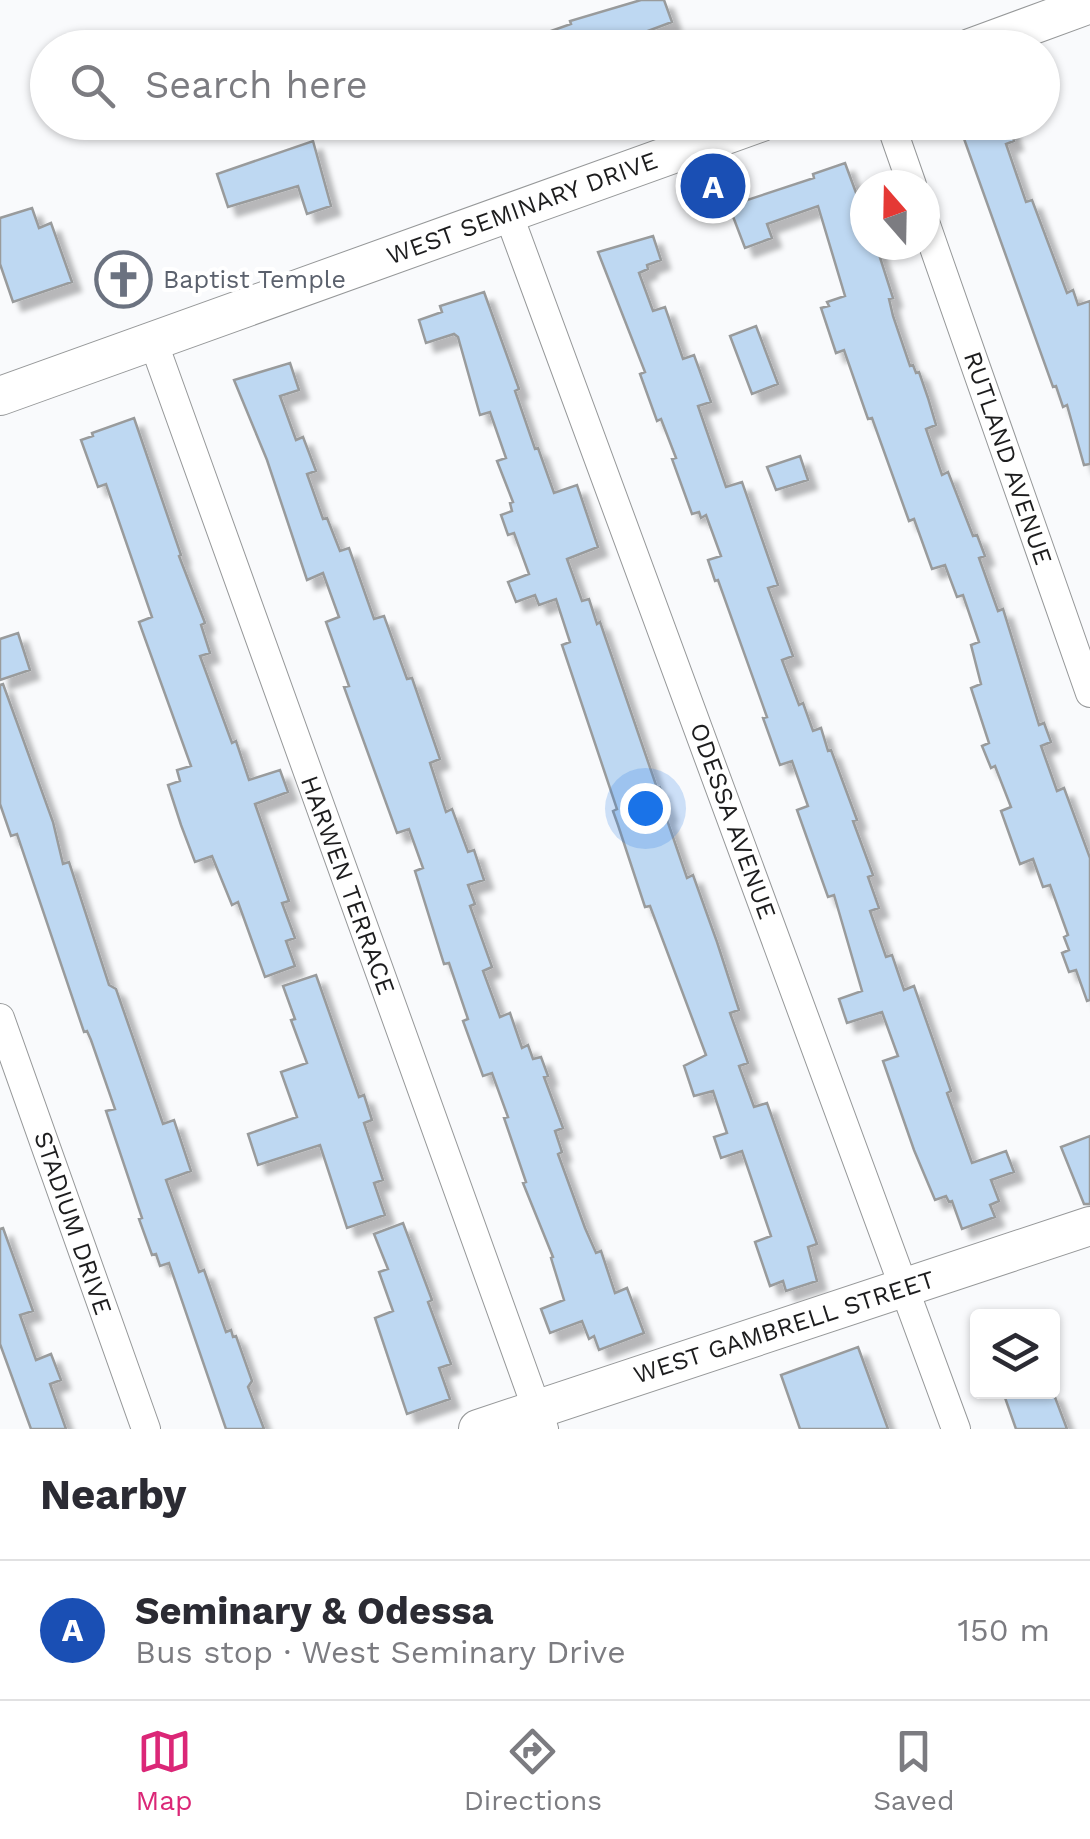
<!DOCTYPE html>
<meta charset="utf-8">
<style>
body{margin:0;font-family:"Work Sans",sans-serif;background:#f7f7f7;color:#2b2b33}
.controls{position:absolute;right:30px;bottom:30px;display:grid;overflow:hidden;border-radius:10px;box-shadow:0 2px 8px #0004}
.controls button{width:90px;height:90px;display:grid;place-items:center;padding:0;border:0;border-bottom:2px solid #e1e1e2;background:#fff;color:#2b2b33;font:50px sans-serif}
.compass{position:absolute;left:850px;top:170px;width:90px;height:90px;border-radius:50%;background:#fff;box-shadow:0 2px 8px #0004;rotate:340deg}
.you{position:absolute;left:645px;top:808px;width:35px;height:35px;margin:-25px;border:8px solid #fff;border-radius:50%;background:#1a73e8;box-shadow:0 0 0 15px #1a73e833}
.badge{display:grid;place-items:center;width:65px;height:65px;border-radius:50%;background:#db2777;color:#fff;font-size:32px;font-weight:700}
.pin{position:absolute;translate:-50% -50%;border:5px solid #fff;box-shadow:0 2px 10px #0006}
.list{margin:0;padding:0;list-style:none}
h2{display:flex;justify-content:space-between;align-items:center;height:130px;margin:0;padding:0 40px;font-size:42px}
h2 small{font-size:32px;font-weight:400;color:#7c7c81}
.list li{display:grid;grid-template-columns:65px 1fr auto;gap:30px;align-items:center;box-sizing:border-box;height:140px;padding:0 40px;border-top:2px solid #e1e1e2}
.list b{display:block;font-size:38px;white-space:nowrap}
.list p{margin:0;font-size:32px;white-space:nowrap;color:#7c7c81}
.list em{font-size:32px;font-style:normal;color:#7c7c81}
.icon{flex:none;width:55px;height:55px;fill:none;stroke:currentColor;stroke-width:2;stroke-linecap:round;stroke-linejoin:round}
.map{position:relative;flex:none;width:1090px;height:1429px;overflow:hidden}
.search{position:absolute;background:#fff;box-shadow:0 2px 8px #0004;left:30px;right:30px;top:30px;height:110px;display:flex;align-items:center;gap:25px;box-sizing:border-box;padding:0 35px;border-radius:55px;color:#7c7c81;font-size:38px}
.sheet{height:270px;background:#fff}
nav{display:flex;justify-content:space-around;align-items:center;box-sizing:border-box;height:140px;border-top:2px solid #e1e1e2;background:#fff;font-size:28px;color:#7c7c81}
nav a{display:grid;justify-items:center;gap:5px}
nav .on{color:#db2777}
.map>svg:first-child{display:block}
.building{fill:#bed8f2;stroke:#999b9c;stroke-width:2.5;filter:url(#shadow)}
.lines{fill:none;stroke-linecap:round;stroke-linejoin:round}
.street-casing{stroke:#969899;stroke-width:30}
.secondary-casing{stroke:#969899;stroke-width:40}
.street{stroke:#fff;stroke-width:28}
.secondary{stroke:#fff;stroke-width:38}
.labels{text-anchor:middle;dominant-baseline:central;stroke-width:8;stroke-linejoin:round;paint-order:stroke}
.street-label{font-size:25px;fill:#1d1d1e;stroke:#fff}
.worship-label{font-size:25px;fill:#5b616d;stroke:#fff;text-anchor:start}
</style>
<div class="map">
<svg width="1090" height="1429" viewBox="0 0 1090 1429">
<defs>
<filter id="shadow"><feDropShadow dx="9" dy="9" stdDeviation="2.5" flood-color="#0004"/></filter>
</defs>
<rect width="100%" height="100%" fill="#f9fafc"/>
<path class="building" d="M 641,0 L 664,0 L 672,22 L 618,42 L 619,48 L 514,48 L 514,44 L 571,24 L 570,21 Z
M 958,122 L 1007,122 L 1014,141 L 1006,144 L 1026,202 L 1032,200 L 1067,293 L 1073,290 L 1078,305 L 1090,301 L 1090,464 L 1084,465 L 1067,405 L 1063,407 L 1056,386 L 1053,387 Z
M 313,141 L 331,206 L 307,214 L 298,186 L 228,207 L 217,174 Z
M 845,163 L 865,217 L 865,245 L 876,245 L 893,298 L 889,299 L 893,316 L 910,366 L 913,365 L 916,373 L 919,372 L 928,398 L 936,425 L 926,429 L 942,475 L 948,472 L 973,536 L 977,535 L 985,556 L 979,558 L 998,611 L 1003,609 L 1039,725 L 1044,723 L 1051,742 L 1041,746 L 1057,791 L 1064,788 L 1090,858 L 1090,1000 L 1087,1001 L 1076,970 L 1069,972 L 1062,953 L 1069,950 L 1064,937 L 1068,935 L 1050,885 L 1043,887 L 1033,859 L 1020,864 L 1001,811 L 1011,807 L 995,766 L 991,768 L 982,746 L 989,743 L 971,688 L 981,684 L 971,645 L 979,642 L 963,595 L 957,597 L 945,565 L 932,569 L 914,519 L 909,521 L 872,418 L 868,419 L 844,350 L 836,353 L 821,308 L 829,306 L 827,302 L 845,296 L 818,206 L 767,224 L 772,238 L 745,248 L 729,206 L 814,178 L 813,174 Z
M 32,208 L 39,228 L 51,223 L 72,282 L 13,302 L 0,264 L 0,218 Z
M 653,236 L 661,260 L 647,265 L 648,269 L 639,273 L 653,311 L 665,307 L 683,359 L 694,355 L 711,402 L 698,406 L 726,487 L 742,482 L 778,585 L 768,588 L 793,656 L 782,660 L 799,705 L 803,703 L 813,731 L 821,728 L 828,751 L 831,750 L 857,820 L 853,821 L 873,875 L 868,877 L 879,908 L 870,911 L 886,957 L 892,955 L 904,990 L 914,986 L 951,1091 L 947,1093 L 972,1163 L 1006,1151 L 1014,1172 L 991,1180 L 999,1201 L 990,1205 L 995,1217 L 962,1229 L 952,1201 L 949,1202 L 946,1196 L 935,1200 L 914,1150 L 883,1061 L 898,1056 L 882,1012 L 847,1023 L 839,999 L 862,991 L 834,895 L 828,897 L 797,810 L 808,806 L 792,761 L 780,765 L 763,718 L 767,717 L 718,580 L 715,581 L 708,560 L 721,556 L 706,515 L 701,518 L 699,512 L 692,514 L 672,459 L 676,458 L 661,419 L 657,421 L 640,374 L 645,372 L 598,252 Z
M 484,292 L 519,389 L 515,391 L 535,449 L 538,448 L 554,493 L 577,485 L 598,547 L 567,559 L 582,601 L 589,599 L 597,624 L 600,622 L 657,788 L 660,787 L 668,813 L 665,814 L 687,878 L 693,875 L 717,942 L 739,1010 L 730,1013 L 748,1063 L 739,1066 L 754,1107 L 767,1103 L 817,1244 L 808,1247 L 817,1281 L 786,1291 L 783,1281 L 770,1286 L 755,1242 L 771,1236 L 742,1151 L 721,1158 L 714,1137 L 727,1133 L 713,1091 L 694,1096 L 684,1066 L 706,1055 L 650,906 L 645,907 L 618,825 L 613,811 L 617,809 L 562,645 L 570,642 L 556,599 L 539,605 L 535,595 L 516,602 L 508,582 L 529,574 L 514,533 L 508,535 L 501,515 L 512,511 L 510,503 L 513,502 L 497,461 L 506,458 L 490,412 L 480,415 L 458,337 L 454,334 L 426,343 L 419,320 L 442,312 L 440,306 Z
M 756,326 L 778,384 L 752,394 L 730,336 Z
M 290,363 L 299,390 L 280,396 L 296,440 L 303,437 L 316,471 L 307,474 L 323,519 L 327,518 L 340,551 L 349,548 L 374,619 L 384,616 L 407,679 L 412,678 L 440,759 L 430,763 L 446,812 L 452,809 L 468,852 L 474,850 L 484,880 L 468,885 L 475,904 L 470,906 L 492,967 L 483,971 L 500,1017 L 510,1013 L 522,1048 L 528,1045 L 533,1059 L 541,1057 L 548,1076 L 544,1077 L 563,1128 L 555,1131 L 562,1152 L 558,1154 L 585,1228 L 596,1253 L 601,1251 L 615,1293 L 627,1288 L 644,1333 L 599,1350 L 594,1336 L 589,1339 L 582,1321 L 550,1333 L 541,1309 L 564,1300 L 551,1258 L 553,1257 L 523,1183 L 526,1182 L 504,1118 L 508,1117 L 492,1073 L 483,1076 L 463,1021 L 468,1019 L 449,963 L 444,964 L 415,871 L 423,868 L 409,829 L 397,833 L 344,687 L 349,686 L 326,622 L 339,617 L 323,573 L 307,580 L 267,460 L 234,380 Z
M 134,418 L 181,555 L 179,556 L 205,623 L 201,625 L 210,653 L 200,656 L 232,743 L 236,741 L 249,780 L 280,770 L 288,792 L 255,804 L 289,901 L 282,903 L 295,938 L 286,941 L 295,966 L 265,977 L 238,902 L 232,905 L 212,856 L 195,862 L 181,825 L 168,785 L 180,781 L 177,770 L 191,766 L 139,622 L 152,617 L 106,484 L 98,487 L 81,440 L 93,436 L 92,433 Z
M 800,456 L 808,480 L 776,490 L 767,467 Z
M 18,633 L 30,670 L 0,680 L 0,639 Z
M 3,684 L 53,822 L 63,864 L 69,862 L 109,985 L 116,989 L 163,1124 L 174,1120 L 191,1171 L 166,1180 L 199,1272 L 204,1270 L 226,1332 L 231,1330 L 233,1337 L 236,1336 L 252,1381 L 248,1387 L 264,1429 L 226,1429 L 169,1263 L 160,1266 L 156,1254 L 152,1255 L 139,1219 L 142,1218 L 106,1111 L 115,1109 L 91,1040 L 87,1031 L 84,1032 L 17,834 L 11,836 L 0,804 L 0,685 Z
M 316,975 L 359,1097 L 364,1095 L 372,1120 L 364,1123 L 383,1180 L 374,1183 L 385,1215 L 347,1228 L 320,1145 L 258,1165 L 248,1134 L 297,1117 L 281,1072 L 307,1063 L 291,1020 L 295,1019 L 283,986 Z
M 1090,1136 L 1090,1204 L 1084,1204 L 1061,1147 Z
M 403,1223 L 432,1300 L 428,1302 L 451,1364 L 439,1368 L 450,1399 L 407,1414 L 375,1318 L 393,1311 L 379,1272 L 388,1269 L 374,1234 Z
M 3,1228 L 33,1311 L 20,1315 L 36,1360 L 51,1354 L 61,1380 L 50,1384 L 66,1429 L 31,1429 L 0,1344 L 0,1229 Z
M 858,1347 L 888,1429 L 800,1429 L 781,1375 Z
M 1003,1392 L 1053,1392 L 1067,1429 L 1016,1429 Z"/>
<g class="lines">
<defs>
<path id="street" d="M 890,122 L 912,185
M 508,213 L 956,1429
M 925,222 L 1090,693
M 153,341 L 544,1429
M 0,1018 L 146,1429"/>
<path id="secondary" d="M 970,48 L 1090,4
M 0,396 L 762,122
M 478,1429 L 1090,1226"/>
</defs>
<use href="#street" class="street-casing"/>
<use href="#secondary" class="secondary-casing"/>
<use href="#street" class="street"/>
<use href="#secondary" class="secondary"/>
</g>
<defs>
<symbol id="church-ring" viewBox="-11 -11 22 22"><circle r="9.5" fill="#fff" stroke="#6b7280" stroke-width="1.5"/><path d="M-1.2-6h2.4v3.5h3.3v2.4h-3.3V6h-2.4V-.1h-3.3v-2.4h3.3Z" fill="#6b7280"/></symbol>
</defs>
<g fill-rule="evenodd">
<use href="#church-ring" x="92" y="248" width="63" height="63"/>
</g>
<g class="labels">
<g class="street-label">
<text transform="translate(522 208) rotate(-20)">WEST SEMINARY DRIVE</text>
<text transform="translate(1008 458) rotate(71)">RUTLAND AVENUE</text>
<text transform="translate(733 821) rotate(70)">ODESSA AVENUE</text>
<text transform="translate(348 885) rotate(70)">HARWEN TERRACE</text>
<text transform="translate(73 1223) rotate(71)">STADIUM DRIVE</text>
<text transform="translate(784 1327) rotate(-18)">WEST GAMBRELL STREET</text>
</g>
<g class="worship-label">
<text x="163" y="279">Baptist Temple</text>
</g>
</g>
</svg>
<div class="controls">
<button><svg class="icon" aria-label="layers" viewBox="0 0 24 24"><path d="M12 4l9 5-9 5-9-5zM3 14l9 5 9-5"/></svg></button>
</div>
<svg class="compass" viewBox="-18 -18 36 36"><path d="M0-13l5 13h-10z" fill="#e53935"/><path d="M0 13l5-13h-10z" fill="#7c7c81"/></svg>
<div class="you"></div>
<div class="pin badge" style="left:713px;top:186px;background:#1a4fb4">A</div>
<div class="search"><svg class="icon" aria-label="search" viewBox="0 0 24 24"><circle cx="10" cy="10" r="6"/><path d="M15 15l6 6"/></svg>Search here</div>
</div>
<section class="sheet">
<h2>Nearby<small></small></h2>
<ul class="list">
<li><span class="badge" style="background:#1a4fb4">A</span><div><b>Seminary &amp; Odessa</b><p>Bus stop · West Seminary Drive</p></div><em>150 m</em></li>
</ul>
</section>
<nav>
<a class="on"><svg class="icon" aria-label="map" viewBox="0 0 24 24"><path d="M3 6l6-2 6 2 6-2v14l-6 2-6-2-6 2zM9 4v14M15 6v14"/></svg>Map</a>
<a><svg class="icon" aria-label="directions" viewBox="0 0 24 24"><path d="M12 3l9 9-9 9-9-9zM9 14v-3h6M13 9l2 2-2 2"/></svg>Directions</a>
<a><svg class="icon" aria-label="saved" viewBox="0 0 24 24"><path d="M7 4h10v16l-5-4-5 4z"/></svg>Saved</a>
</nav>
